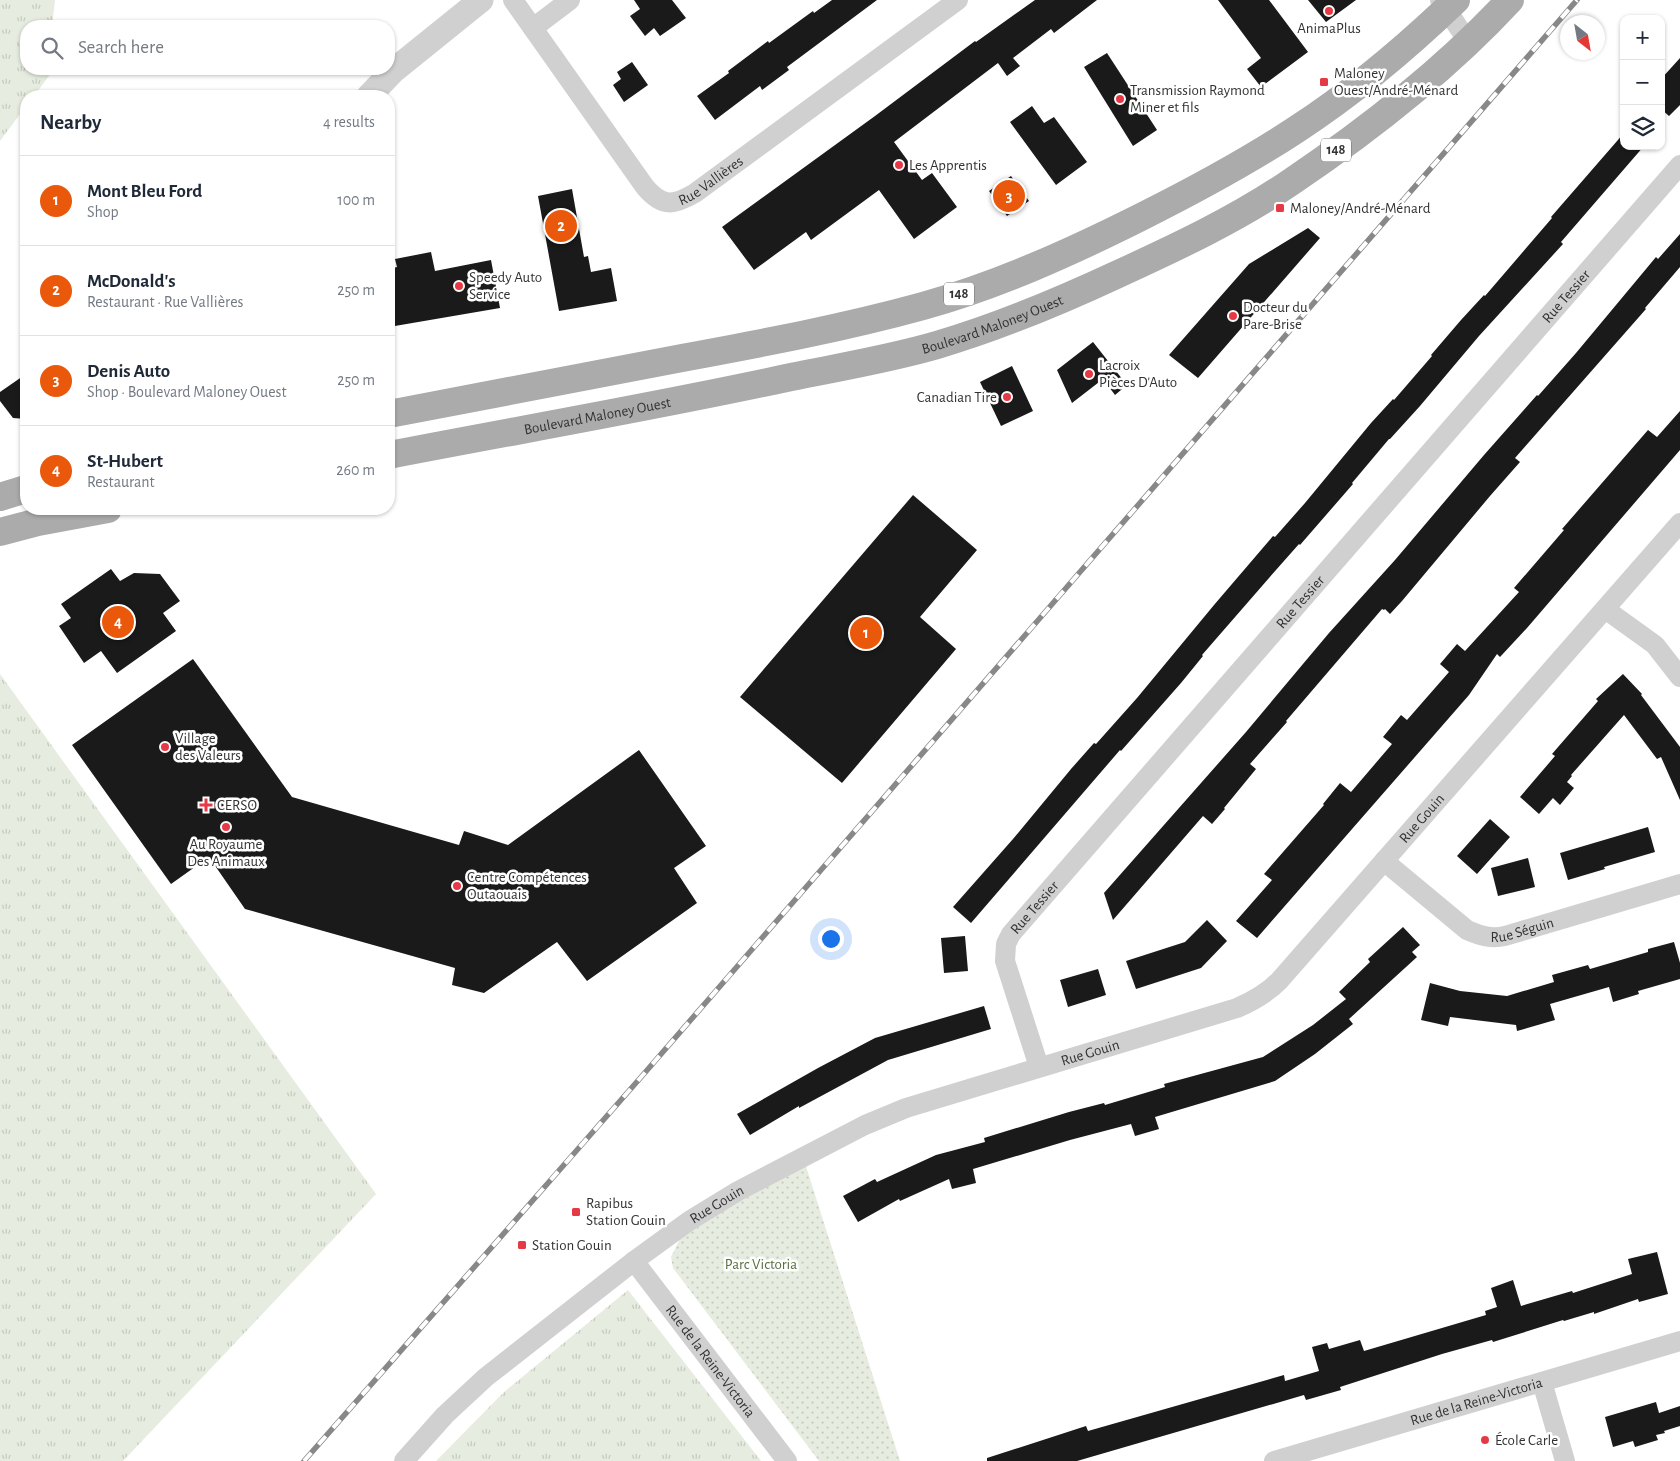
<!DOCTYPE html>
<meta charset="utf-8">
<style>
body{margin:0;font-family:"Alegreya Sans",sans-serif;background:#f6f6f7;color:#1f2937}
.controls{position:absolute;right:15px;top:15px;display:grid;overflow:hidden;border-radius:10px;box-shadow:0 1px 4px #0004}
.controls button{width:45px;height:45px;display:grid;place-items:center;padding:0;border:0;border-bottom:1px solid #e0e1e3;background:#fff;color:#1f2937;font:25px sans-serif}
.compass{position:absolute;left:1560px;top:15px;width:45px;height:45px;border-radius:50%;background:#fff;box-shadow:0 1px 4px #0004;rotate:149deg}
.you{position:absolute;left:830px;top:938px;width:18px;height:18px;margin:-12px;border:4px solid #fff;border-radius:50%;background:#1a73e8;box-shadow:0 0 0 8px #1a73e833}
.badge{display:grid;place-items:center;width:32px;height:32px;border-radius:50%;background:#ea580c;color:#fff;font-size:16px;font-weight:700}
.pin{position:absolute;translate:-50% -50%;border:2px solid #fff;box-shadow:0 1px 5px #0006}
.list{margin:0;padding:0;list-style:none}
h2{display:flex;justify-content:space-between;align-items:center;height:65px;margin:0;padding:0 20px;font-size:21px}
h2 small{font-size:16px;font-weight:400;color:#747a83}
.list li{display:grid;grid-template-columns:32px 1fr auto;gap:15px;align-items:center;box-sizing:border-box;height:90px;padding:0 20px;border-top:1px solid #e0e1e3}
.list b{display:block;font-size:19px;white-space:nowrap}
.list p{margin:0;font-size:16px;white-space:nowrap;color:#747a83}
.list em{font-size:16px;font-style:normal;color:#747a83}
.icon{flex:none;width:28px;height:28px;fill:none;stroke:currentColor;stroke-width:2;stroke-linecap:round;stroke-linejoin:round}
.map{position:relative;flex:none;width:1680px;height:1461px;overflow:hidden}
.search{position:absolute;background:#fff;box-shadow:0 1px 4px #0004;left:20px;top:20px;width:375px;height:55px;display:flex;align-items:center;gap:12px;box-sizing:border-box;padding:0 18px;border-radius:20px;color:#747a83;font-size:19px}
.panel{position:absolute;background:#fff;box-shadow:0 1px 4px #0004;left:20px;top:90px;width:375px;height:425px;border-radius:20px}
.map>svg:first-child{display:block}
.grass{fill:url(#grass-tufts)}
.park{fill:url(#park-dots)}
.building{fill:#1a1a1a}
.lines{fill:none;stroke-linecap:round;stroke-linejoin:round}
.minor{stroke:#d0d0d0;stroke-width:20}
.tertiary{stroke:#d0d0d0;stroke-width:25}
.primary{stroke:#ababab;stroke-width:28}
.rail-casing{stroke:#888;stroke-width:5.5}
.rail{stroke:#fff;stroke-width:4;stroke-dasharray:11;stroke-linecap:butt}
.poi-dot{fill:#e63946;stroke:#fff;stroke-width:2}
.labels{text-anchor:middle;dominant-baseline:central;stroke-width:5;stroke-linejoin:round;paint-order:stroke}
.shield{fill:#fff;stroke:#707070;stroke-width:1}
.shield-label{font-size:14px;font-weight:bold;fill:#333}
.poi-label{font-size:15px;fill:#333;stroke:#fff;text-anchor:start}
.street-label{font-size:15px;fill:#333;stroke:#fff}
.park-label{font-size:15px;fill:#56703f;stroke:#fff}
</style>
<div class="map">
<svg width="1680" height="1461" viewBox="0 0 1680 1461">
<defs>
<pattern id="grass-tufts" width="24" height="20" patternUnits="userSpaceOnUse" patternTransform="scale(1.25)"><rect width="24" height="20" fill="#e6ecdf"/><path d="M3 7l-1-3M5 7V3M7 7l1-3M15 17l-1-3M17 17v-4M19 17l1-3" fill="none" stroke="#c6cbc0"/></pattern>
<pattern id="park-dots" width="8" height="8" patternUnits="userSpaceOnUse" patternTransform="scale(1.25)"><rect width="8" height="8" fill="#e6ecdf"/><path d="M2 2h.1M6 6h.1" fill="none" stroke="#c6cbc0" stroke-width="1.8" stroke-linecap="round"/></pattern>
</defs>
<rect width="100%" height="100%" fill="#fff"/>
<path class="grass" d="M 0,0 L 55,0 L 52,26 L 26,26 L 26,69 L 54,69 L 34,96 L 26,96 L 26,106 L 0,141 Z
M 0,674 L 376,1194 L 123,1461 L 0,1461 Z
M 628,1290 L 761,1461 L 436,1461 L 504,1392 Z"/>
<path class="park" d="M 803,1157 L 900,1461 L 819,1461 L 673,1268 L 671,1257 L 689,1221 Z"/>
<path class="building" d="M 634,0 L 672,0 L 686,18 L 660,36 L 654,28 L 645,36 L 630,16 L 640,9 Z
M 832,0 L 877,0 L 787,67 L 789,70 L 762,90 L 760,86 L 715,120 L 697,96 L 729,73 L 728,71 L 768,41 L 769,43 L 813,11 L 814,13 Z
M 1035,0 L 1097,0 L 1054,33 L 1051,29 L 1013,58 L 1020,66 L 1007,76 L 998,63 L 894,142 L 922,180 L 932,173 L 957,207 L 914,239 L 879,190 L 811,240 L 806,232 L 754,270 L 722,227 L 875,116 L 975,41 L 976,42 Z
M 1218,0 L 1269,0 L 1308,52 L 1261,87 L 1247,69 L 1261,58 Z
M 1308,0 L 1356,0 L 1326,22 Z
M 1107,53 L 1157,130 L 1133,146 L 1084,67 Z
M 1680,58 L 1680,105 L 1669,116 L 1661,109 L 1661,79 Z
M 632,62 L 648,85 L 624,102 L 613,85 L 621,79 L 617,72 Z
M 1032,106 L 1044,123 L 1054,117 L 1087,162 L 1056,185 L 1010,122 Z
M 1624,133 L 1624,146 L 1644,146 L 1561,242 L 1563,244 L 1479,336 L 1420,406 L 1390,439 L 1389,439 L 1352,483 L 1353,484 L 1300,545 L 1299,544 L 1269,578 L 1202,655 L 1203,656 L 1181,683 L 1121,751 L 1120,750 L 971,923 L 953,907 L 1013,839 L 1071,769 L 1094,743 L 1096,744 L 1137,698 L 1214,605 L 1273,536 L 1275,537 L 1305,503 L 1371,423 L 1393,399 L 1394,400 L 1432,356 L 1431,355 L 1461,320 L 1484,295 L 1485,296 L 1552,218 L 1551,217 Z
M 1011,176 L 1029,201 L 1007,216 L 989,191 Z
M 572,189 L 584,257 L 588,256 L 591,272 L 611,268 L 617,301 L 559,311 L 538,196 Z
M 1308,228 L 1320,238 L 1198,378 L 1169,355 L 1249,264 Z
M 1680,234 L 1680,267 L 1645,308 L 1646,309 L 1515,458 L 1520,462 L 1490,496 L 1402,601 L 1390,614 L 1385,609 L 1384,610 L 1382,609 L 1286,721 L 1287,722 L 1250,764 L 1256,769 L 1224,808 L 1225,809 L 1212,824 L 1203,816 L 1113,920 L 1104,893 L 1246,732 L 1329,633 L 1395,560 L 1484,455 L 1537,395 L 1538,396 L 1576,353 L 1656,257 L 1658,259 Z
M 431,252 L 435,271 L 491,260 L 500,308 L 389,327 L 389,269 L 397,267 L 395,259 Z
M 1093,342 L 1127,385 L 1115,395 L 1103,379 L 1072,403 L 1057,370 Z
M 1012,366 L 1033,411 L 1001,426 L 980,382 Z
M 26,374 L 26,419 L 13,418 L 0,401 L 0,392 Z
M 1680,411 L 1680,450 L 1527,628 L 1500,657 L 1497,654 L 1469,695 L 1257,938 L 1236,921 L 1272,880 L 1264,874 L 1324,805 L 1323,804 L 1340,783 L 1351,792 L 1392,744 L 1383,737 L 1401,715 L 1407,720 L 1449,672 L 1440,664 L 1457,644 L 1465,651 L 1519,592 L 1514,588 L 1564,530 L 1562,529 L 1648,430 L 1657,437 Z
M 913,495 L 977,550 L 920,617 L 956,649 L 842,783 L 740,697 Z
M 111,569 L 120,581 L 134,573 L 160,574 L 180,601 L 163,613 L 176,631 L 117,673 L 101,651 L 84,663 L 59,626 L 71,618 L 61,604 Z
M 193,659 L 292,797 L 459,845 L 464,831 L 508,845 L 639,750 L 706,846 L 674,868 L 697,903 L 587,981 L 557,942 L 484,993 L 452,985 L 455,968 L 245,909 L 209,857 L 171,884 L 72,745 Z
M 1623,674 L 1642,694 L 1641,695 L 1680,747 L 1680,800 L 1661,757 L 1657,759 L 1624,715 L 1571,775 L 1572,776 L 1567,782 L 1574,788 L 1560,805 L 1553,798 L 1539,814 L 1520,797 L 1555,756 L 1552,754 L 1598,701 L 1596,699 Z
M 1490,819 L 1510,837 L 1477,874 L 1457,856 Z
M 1648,827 L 1655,852 L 1604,867 L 1605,869 L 1568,880 L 1560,853 Z
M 1528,858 L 1535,887 L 1498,896 L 1491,868 Z
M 1207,920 L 1227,941 L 1201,968 L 1136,989 L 1126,961 L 1185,942 Z
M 1403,927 L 1420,945 L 1412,952 L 1417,957 L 1349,1019 L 1353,1024 L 1315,1054 L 1275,1081 L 1155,1117 L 1159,1129 L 1135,1136 L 1131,1124 L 1070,1140 L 973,1169 L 976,1183 L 952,1189 L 949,1179 L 900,1201 L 899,1199 L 858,1222 L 843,1196 L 875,1179 L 877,1182 L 936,1155 L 985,1142 L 984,1138 L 1069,1112 L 1104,1103 L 1105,1105 L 1165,1087 L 1164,1084 L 1263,1057 L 1313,1025 L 1346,999 L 1339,992 L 1370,962 L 1368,959 Z
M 965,936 L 968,971 L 944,973 L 941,938 Z
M 1674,942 L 1680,963 L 1680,979 L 1638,991 L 1639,994 L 1613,1002 L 1609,987 L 1550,1004 L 1555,1020 L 1517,1031 L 1516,1025 L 1450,1017 L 1448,1026 L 1421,1020 L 1430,983 L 1460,991 L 1507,996 L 1554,982 L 1552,975 L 1588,965 L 1590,969 L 1648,952 L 1648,949 Z
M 1098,969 L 1106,995 L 1068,1007 L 1060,980 Z
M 984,1006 L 991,1029 L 888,1060 L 799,1108 L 799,1106 L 750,1135 L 737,1114 L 818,1068 L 875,1038 Z
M 1657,1252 L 1668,1294 L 1639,1302 L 1638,1299 L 1594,1314 L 1594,1312 L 1564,1321 L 1563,1320 L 1493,1342 L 1492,1340 L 1442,1354 L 1340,1387 L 1341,1390 L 1306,1400 L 1304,1395 L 1077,1461 L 987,1461 L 987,1458 L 1086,1426 L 1088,1431 L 1284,1375 L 1285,1381 L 1319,1371 L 1312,1347 L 1327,1343 L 1329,1349 L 1360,1340 L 1364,1351 L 1486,1315 L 1485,1311 L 1497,1307 L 1491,1288 L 1513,1280 L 1521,1306 L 1572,1291 L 1573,1293 L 1632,1274 L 1628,1259 Z
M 1656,1402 L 1659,1413 L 1680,1406 L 1680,1426 L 1664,1431 L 1665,1433 L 1656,1435 L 1658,1440 L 1635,1447 L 1633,1441 L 1613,1447 L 1605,1417 Z"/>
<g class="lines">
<g class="minor">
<path id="s1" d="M 513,0 L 645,187 C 662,207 673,206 695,193 L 958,0"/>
<path d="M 1440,0 L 1469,43"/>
<path d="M 533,28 L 570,0"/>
<path d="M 1605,609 L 1655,645 L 1680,677"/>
<path id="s2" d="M 1384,861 L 1467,930 C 1481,936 1491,939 1505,936 L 1680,884"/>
<path id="s3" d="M 1039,1067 L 1005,961 L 1006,944 L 1011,934 L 1680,165"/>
<path id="s4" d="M 634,1261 L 787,1461"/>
<path d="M 1542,1382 L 1565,1461"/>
<path id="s5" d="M 404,1461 L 445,1415 L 486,1377 L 634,1261 L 689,1221 L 738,1191 L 865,1125 L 906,1108 L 1237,1008 C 1253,1001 1266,994 1279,981 L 1680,523"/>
<path id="s6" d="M 1274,1461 L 1680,1341"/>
</g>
<path class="tertiary" d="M 369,96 L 393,71 L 481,0"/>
<g class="primary">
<path d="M 389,414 C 487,395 584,377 682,358 C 763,343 843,328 923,306 C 998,285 1069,253 1139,218 C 1193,191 1247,162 1297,129 C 1354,92 1407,47 1456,0"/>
<path id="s7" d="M 389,455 C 523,429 658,406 791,377 C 840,367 889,359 937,345 C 998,327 1058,302 1116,275 C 1175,248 1237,219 1291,182 C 1368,130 1447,68 1510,0"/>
<path d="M 0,497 L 26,489"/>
<path d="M 0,532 L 38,522 L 108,509"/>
</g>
<defs>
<path id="rail" d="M 304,1461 L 642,1076 L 1577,0"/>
</defs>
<use href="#rail" class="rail-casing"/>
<use href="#rail" class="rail"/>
</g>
<g class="poi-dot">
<circle cx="1329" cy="11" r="5"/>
<rect x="1319" y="77" width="10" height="10" rx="2.5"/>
<circle cx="1120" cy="99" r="5"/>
<circle cx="899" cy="165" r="5"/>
<rect x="1275" y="203" width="10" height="10" rx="2.5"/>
<circle cx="459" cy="286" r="5"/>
<circle cx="1233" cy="316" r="5"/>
<circle cx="1089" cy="374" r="5"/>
<circle cx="1007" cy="397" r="5"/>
<circle cx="165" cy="747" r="5"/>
<path d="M203.5 797.5h5v5h5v5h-5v5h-5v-5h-5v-5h5z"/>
<circle cx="226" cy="827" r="5"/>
<circle cx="457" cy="886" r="5"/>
<rect x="571" y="1207" width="10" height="10" rx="2.5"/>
<rect x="517" y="1240" width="10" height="10" rx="2.5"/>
<circle cx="1485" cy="1440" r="5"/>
</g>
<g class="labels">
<g class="shield">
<rect x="1321" y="138.5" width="30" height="23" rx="4"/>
<rect x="944" y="282.5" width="30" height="23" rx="4"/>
</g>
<g class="shield-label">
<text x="1336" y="150">148</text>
<text x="959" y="294">148</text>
</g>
<g class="poi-label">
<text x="1329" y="28" text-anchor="middle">AnimaPlus</text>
<text x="1334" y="73">Maloney<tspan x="1334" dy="17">Ouest/André-Ménard</tspan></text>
<text x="1130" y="90">Transmission Raymond<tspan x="1130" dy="17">Miner et fils</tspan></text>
<text x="909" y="165">Les Apprentis</text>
<text x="1290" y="208">Maloney/André-Ménard</text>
<text x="469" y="277">Speedy Auto<tspan x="469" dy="17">Service</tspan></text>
<text x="1243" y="307">Docteur du<tspan x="1243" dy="17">Pare-Brise</tspan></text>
<text x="1099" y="365">Lacroix<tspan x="1099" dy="17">Pièces D'Auto</tspan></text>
<text x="997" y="397" text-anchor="end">Canadian Tire</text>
<text x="175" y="738">Village<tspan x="175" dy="17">des Valeurs</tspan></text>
<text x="217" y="805">CERSO</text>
<text x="226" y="844" text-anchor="middle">Au Royaume<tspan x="226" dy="17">Des Animaux</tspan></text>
<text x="467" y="877">Centre Compétences<tspan x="467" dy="17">Outaouais</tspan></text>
<text x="586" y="1203">Rapibus<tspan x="586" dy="17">Station Gouin</tspan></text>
<text x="532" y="1245">Station Gouin</text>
<text x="1495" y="1440">École Carle</text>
</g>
<g class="street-label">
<text stroke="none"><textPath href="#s1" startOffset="306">Rue Vallières</textPath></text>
<text stroke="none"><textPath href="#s3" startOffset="985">Rue Tessier</textPath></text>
<text stroke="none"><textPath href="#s7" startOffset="618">Boulevard Maloney Ouest</textPath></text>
<text stroke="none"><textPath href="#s7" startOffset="212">Boulevard Maloney Ouest</textPath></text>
<text stroke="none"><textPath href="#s3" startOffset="580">Rue Tessier</textPath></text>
<text stroke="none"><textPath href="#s5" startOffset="1231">Rue Gouin</textPath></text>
<text stroke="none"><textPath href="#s3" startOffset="175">Rue Tessier</textPath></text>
<text stroke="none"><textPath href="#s2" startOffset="165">Rue Séguin</textPath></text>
<text stroke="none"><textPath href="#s5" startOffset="811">Rue Gouin</textPath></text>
<text stroke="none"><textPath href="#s5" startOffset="406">Rue Gouin</textPath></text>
<text stroke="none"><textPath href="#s4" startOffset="126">Rue de la Reine-Victoria</textPath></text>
<text stroke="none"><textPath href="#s6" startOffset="211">Rue de la Reine-Victoria</textPath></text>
</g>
<g class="park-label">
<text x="761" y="1264">Parc Victoria</text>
</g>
</g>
</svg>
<div class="controls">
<button>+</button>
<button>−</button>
<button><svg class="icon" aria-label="layers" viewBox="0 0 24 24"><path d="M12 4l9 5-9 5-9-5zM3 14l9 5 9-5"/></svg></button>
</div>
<svg class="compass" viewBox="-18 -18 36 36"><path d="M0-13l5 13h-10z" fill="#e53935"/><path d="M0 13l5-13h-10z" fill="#747a83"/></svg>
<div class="you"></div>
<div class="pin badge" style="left:866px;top:633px">1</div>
<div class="pin badge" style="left:561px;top:226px">2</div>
<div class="pin badge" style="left:1009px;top:196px">3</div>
<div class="pin badge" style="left:118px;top:622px">4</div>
<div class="search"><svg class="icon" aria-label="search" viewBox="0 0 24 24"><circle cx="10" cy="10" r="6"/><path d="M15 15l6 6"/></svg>Search here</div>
<section class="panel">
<h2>Nearby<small>4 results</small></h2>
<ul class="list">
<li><span class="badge">1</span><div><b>Mont Bleu Ford</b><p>Shop</p></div><em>100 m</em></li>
<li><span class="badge">2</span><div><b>McDonald's</b><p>Restaurant · Rue Vallières</p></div><em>250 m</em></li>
<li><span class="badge">3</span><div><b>Denis Auto</b><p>Shop · Boulevard Maloney Ouest</p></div><em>250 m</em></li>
<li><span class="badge">4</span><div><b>St-Hubert</b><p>Restaurant</p></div><em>260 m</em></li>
</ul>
</section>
</div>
